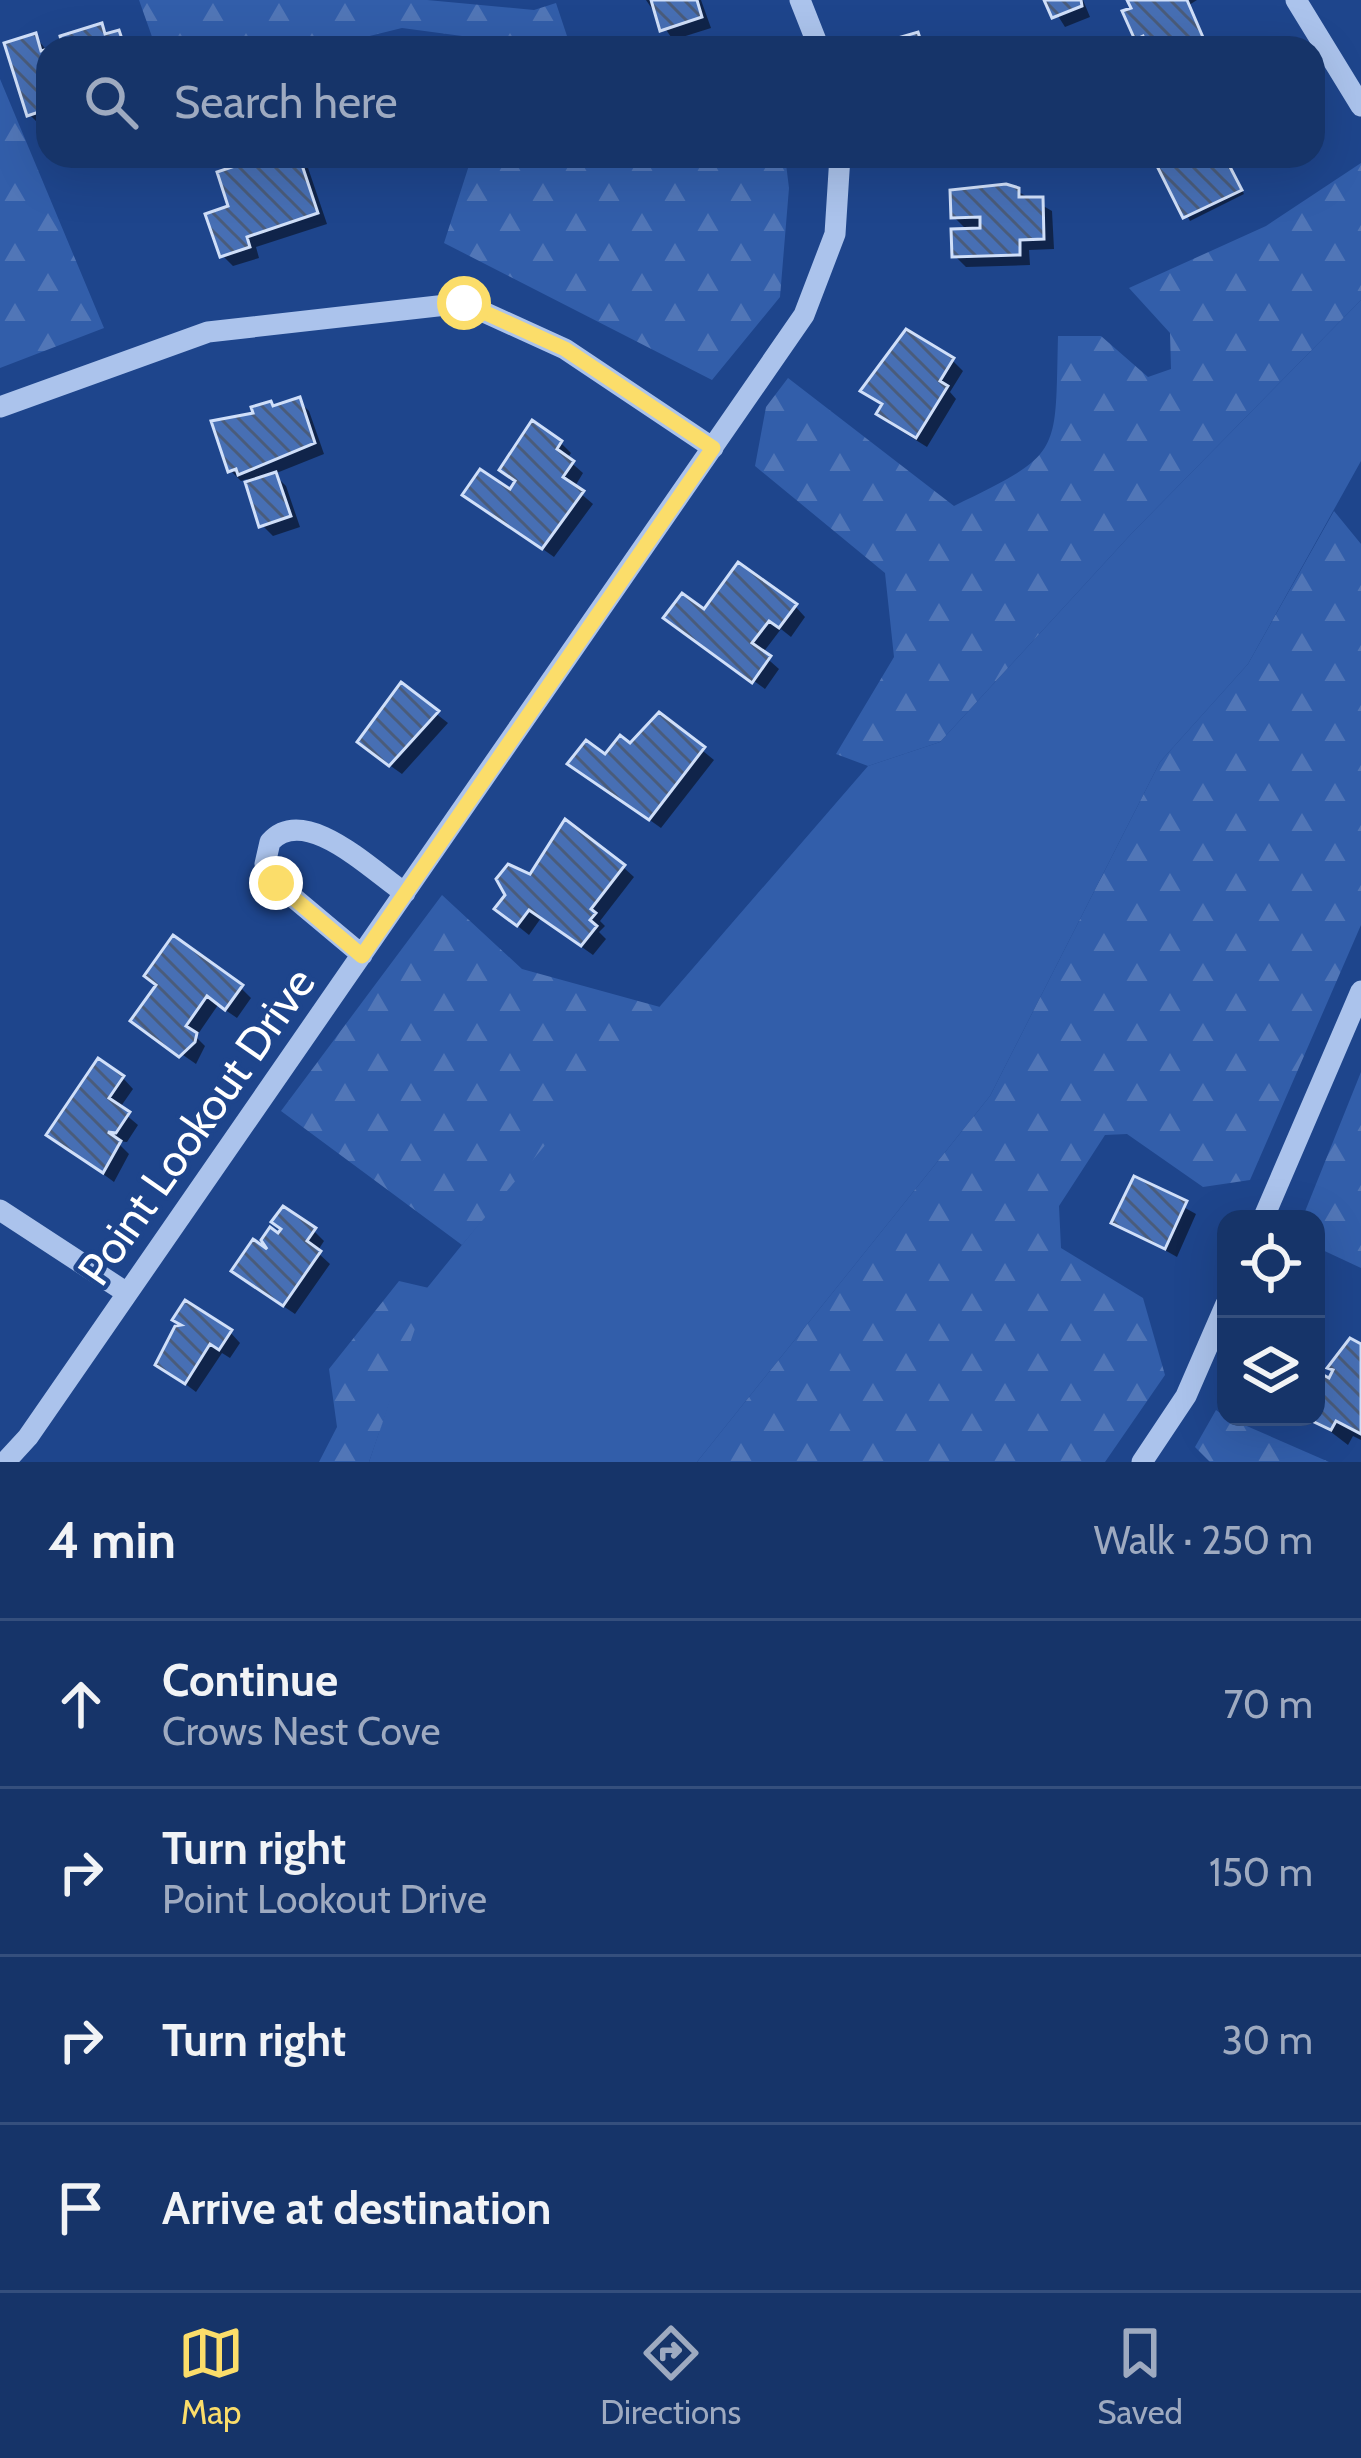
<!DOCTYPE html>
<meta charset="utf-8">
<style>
body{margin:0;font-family:Cabin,sans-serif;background:#1f3c6f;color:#f1f3f6}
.controls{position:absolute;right:36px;bottom:36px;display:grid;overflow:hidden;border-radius:24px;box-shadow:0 12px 48px #0002}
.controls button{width:108px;height:108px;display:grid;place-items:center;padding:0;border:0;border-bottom:3px solid #354f7d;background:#163469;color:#f1f3f6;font:60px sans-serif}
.stop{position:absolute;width:36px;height:36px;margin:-27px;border:9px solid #fbdd6a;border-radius:50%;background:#fff}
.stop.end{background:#fbdd6a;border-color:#fff;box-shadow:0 3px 12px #0008}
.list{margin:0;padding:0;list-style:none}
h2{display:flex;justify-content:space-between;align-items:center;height:156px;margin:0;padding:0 48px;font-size:51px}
h2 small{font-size:39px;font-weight:400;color:#9eaac0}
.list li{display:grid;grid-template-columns:78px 1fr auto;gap:36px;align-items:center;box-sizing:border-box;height:168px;padding:0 48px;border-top:3px solid #354f7d}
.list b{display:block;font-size:45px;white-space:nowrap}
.list p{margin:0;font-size:39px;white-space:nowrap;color:#9eaac0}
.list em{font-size:39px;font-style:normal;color:#9eaac0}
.icon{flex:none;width:66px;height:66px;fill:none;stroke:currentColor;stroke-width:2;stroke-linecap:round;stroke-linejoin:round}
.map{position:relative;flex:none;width:1361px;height:1462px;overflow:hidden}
.search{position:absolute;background:#163469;box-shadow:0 12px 48px #0002;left:36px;right:36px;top:36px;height:132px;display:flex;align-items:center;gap:30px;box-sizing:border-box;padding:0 42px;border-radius:36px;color:#9eaac0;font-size:45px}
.sheet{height:828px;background:#163469}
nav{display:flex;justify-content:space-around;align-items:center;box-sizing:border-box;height:168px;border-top:3px solid #354f7d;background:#163469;font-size:33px;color:#9eaac0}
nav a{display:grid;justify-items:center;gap:6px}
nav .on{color:#fbdd6a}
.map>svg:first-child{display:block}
.grass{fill:#325eaa}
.forest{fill:url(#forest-firs)}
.shadow{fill:#0007}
.building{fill:url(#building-back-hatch);stroke:#d0dff9;stroke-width:3}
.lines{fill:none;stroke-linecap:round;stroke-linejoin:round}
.minor{stroke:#abc3ec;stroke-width:21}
.route{stroke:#fbdd6a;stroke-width:15}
.labels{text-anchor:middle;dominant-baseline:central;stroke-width:9;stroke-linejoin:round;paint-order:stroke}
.street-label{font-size:45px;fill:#fff;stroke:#1e458c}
</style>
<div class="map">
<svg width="1361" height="1462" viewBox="0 0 1361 1462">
<defs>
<pattern id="forest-firs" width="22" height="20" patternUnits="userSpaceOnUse" patternTransform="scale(3)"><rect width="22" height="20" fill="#325eaa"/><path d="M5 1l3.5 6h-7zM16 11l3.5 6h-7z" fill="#5176b7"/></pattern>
<pattern id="building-back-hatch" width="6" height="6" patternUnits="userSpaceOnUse" patternTransform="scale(3)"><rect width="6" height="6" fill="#476fb4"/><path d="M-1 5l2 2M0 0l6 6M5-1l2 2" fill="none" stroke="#4a5c7b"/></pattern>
</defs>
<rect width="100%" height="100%" fill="#1e458c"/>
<path class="grass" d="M 1361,300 L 1361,461 L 1248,664 L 1160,762 L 990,1096 L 697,1462 L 369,1462 L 427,1288 L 584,1094 L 868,766 L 940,742 L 1132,533 Z"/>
<path class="forest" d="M 139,0 L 427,0 L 534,10 L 556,3 L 571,48 L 506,48 L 507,42 L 402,28 L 321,48 L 156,48 Z
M 0,79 L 104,328 L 0,368 Z
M 472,156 L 785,156 L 789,188 L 780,297 L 712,380 L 444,243 Z
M 1361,163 L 1361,300 L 1132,533 L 940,742 L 868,766 L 836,754 L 894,657 L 885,573 L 755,466 L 766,407 L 788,378 L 954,506 C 1063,453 1055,456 1058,336 L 1101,336 L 1148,377 L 1171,369 L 1170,333 L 1129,288 L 1266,226 Z
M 1334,511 L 1361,544 L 1361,925 L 1250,1180 L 1203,1187 L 1127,1134 L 1105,1135 L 1059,1206 L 1061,1248 L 1143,1298 L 1165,1375 L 1105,1462 L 697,1462 L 990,1096 L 1160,762 L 1248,664 Z
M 442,895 L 522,969 L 660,1007 L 462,1245 L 281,1111 Z
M 1361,1072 L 1361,1268 L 1316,1247 L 1316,1219 L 1302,1219 Z
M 399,1281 L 429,1288 L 369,1462 L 319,1462 L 337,1427 L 329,1369 Z
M 1216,1410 L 1226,1417 L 1329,1462 L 1210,1462 L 1195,1447 Z"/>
<path class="shadow" d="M 646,0 L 701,0 L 711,28 L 673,40 Z
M 1048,0 L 1083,0 L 1090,17 L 1065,27 Z
M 1131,0 L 1197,0 L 1189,5 L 1208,47 L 1151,48 L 1148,40 L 1142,43 Z
M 35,36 L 48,52 L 48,122 L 40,125 L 29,114 Z
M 270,156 L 304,156 L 327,224 L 256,247 L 259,258 L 233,266 L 223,256 L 232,208 Z
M 1155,156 L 1235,156 L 1239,164 L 1231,168 L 1244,194 L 1190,221 Z
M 1017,191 L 1052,211 L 1054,249 L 1029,250 L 1030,265 L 966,267 L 955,256 L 969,232 L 954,217 Z
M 952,360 L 963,371 L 950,392 L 956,399 L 927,447 L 890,424 L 880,414 L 884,407 L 864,390 Z
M 299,401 L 309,411 L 324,454 L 274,474 L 286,486 L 300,527 L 273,536 L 262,525 L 247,479 L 241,481 L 230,470 L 274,409 Z
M 561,443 L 571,453 L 567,459 L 583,473 L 574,488 L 593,504 L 554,557 L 466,495 L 511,493 L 518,483 L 503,470 Z
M 795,606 L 805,617 L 791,637 L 781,629 L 762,654 L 779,669 L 765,689 L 674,622 L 705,613 Z
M 402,687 L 448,723 L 402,774 L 371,752 Z
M 660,716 L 714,760 L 661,828 L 571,764 L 631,747 Z
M 623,867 L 634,877 L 600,921 L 605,926 L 599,932 L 606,939 L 593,955 L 541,918 L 529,935 L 509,919 L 531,877 Z
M 159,986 L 241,988 L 251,998 L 237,1018 L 218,1005 L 196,1037 L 205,1046 L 196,1064 L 134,1021 Z
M 123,1078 L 133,1089 L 119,1109 L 138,1125 L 127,1142 L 116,1141 L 129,1154 L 114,1182 L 50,1135 Z
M 1135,1180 L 1196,1214 L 1177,1257 L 1115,1222 Z
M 314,1231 L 324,1241 L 317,1252 L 330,1264 L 295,1314 L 246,1281 L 277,1260 L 278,1237 Z
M 230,1332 L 240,1343 L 230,1358 L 222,1353 L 196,1392 L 159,1364 Z
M 1361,1347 L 1361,1440 L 1353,1436 L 1348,1445 L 1314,1419 L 1316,1374 L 1330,1382 Z"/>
<path class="building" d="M 651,0 L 697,0 L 702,17 L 660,31 Z
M 1044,0 L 1081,0 L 1082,6 L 1052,18 Z
M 1127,0 L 1187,0 L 1205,42 L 1192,48 L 1148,48 L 1143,36 L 1135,40 L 1122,11 L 1131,8 Z
M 102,23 L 105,34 L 119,30 L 125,48 L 50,48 L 62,44 L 60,36 Z
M 918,32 L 923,48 L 886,48 L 884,42 Z
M 36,33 L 41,51 L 48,49 L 48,109 L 27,116 L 4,43 Z
M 265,156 L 299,156 L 318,213 L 247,237 L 250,247 L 220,257 L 205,214 L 228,206 L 217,172 Z
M 1152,156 L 1235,156 L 1228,163 L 1242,190 L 1183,218 Z
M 1006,184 L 1019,188 L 1019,197 L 1043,197 L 1044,239 L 1020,240 L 1020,255 L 952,257 L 951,229 L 980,228 L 980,217 L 951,218 L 950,190 Z
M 906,329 L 954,358 L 940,381 L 948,386 L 916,438 L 876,414 L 882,404 L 860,391 Z
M 300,397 L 315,443 L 238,475 L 236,469 L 228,472 L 211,421 L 253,413 L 251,407 L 271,401 L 273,406 Z
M 532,420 L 562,441 L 557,449 L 574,461 L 563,477 L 584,491 L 542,549 L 462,495 L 480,469 L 510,489 L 515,481 L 499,470 Z
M 276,472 L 291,516 L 259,527 L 245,482 Z
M 738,562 L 797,604 L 779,628 L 769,621 L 752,643 L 771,656 L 752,683 L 663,618 L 682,593 L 704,609 Z
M 401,682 L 439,711 L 389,766 L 357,742 Z
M 659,712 L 705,747 L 649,820 L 567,764 L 586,740 L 605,754 L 620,735 L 630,743 Z
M 565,819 L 625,865 L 591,909 L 596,913 L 590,920 L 597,926 L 581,946 L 529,910 L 517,926 L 494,909 L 505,895 L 496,879 L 508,864 L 530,874 Z
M 173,935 L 243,985 L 225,1010 L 207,996 L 186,1026 L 197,1033 L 195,1042 L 179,1057 L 130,1021 L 156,985 L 144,976 Z
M 98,1058 L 124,1076 L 109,1098 L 130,1112 L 116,1133 L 108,1132 L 121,1141 L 103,1173 L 46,1135 Z
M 1134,1176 L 1187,1201 L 1165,1249 L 1111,1223 Z
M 283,1206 L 316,1228 L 307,1241 L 321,1251 L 283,1306 L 231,1271 L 253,1239 L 267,1249 L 261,1240 L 270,1227 L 278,1233 L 281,1229 L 271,1222 Z
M 185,1300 L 232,1330 L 219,1350 L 210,1344 L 185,1384 L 155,1365 L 175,1326 L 181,1325 L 172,1320 Z
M 1350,1338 L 1361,1344 L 1361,1434 L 1336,1421 L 1331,1430 L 1310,1420 L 1316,1417 L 1316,1371 L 1329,1378 L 1333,1370 L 1327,1368 Z"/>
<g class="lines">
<path class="minor" d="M 800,0 L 819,48
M 1296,0 L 1361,106
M 0,407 L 208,332 L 464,303 L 565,349 L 713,448
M 362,955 L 276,883 L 265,864 L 270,842 C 305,803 372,871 405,893
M 0,1210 L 127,1293
M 1263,1219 L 1361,991
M 5,1462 L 28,1437 L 804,315 L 835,234 L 840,156
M 1142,1462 L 1186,1396 L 1226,1304"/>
</g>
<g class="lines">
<path class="route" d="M 276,883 L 362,956 L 713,448 L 565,349 L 464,303"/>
</g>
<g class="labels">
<g class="street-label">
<text transform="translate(196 1126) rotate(-55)">Point Lookout Drive</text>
</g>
</g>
</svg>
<div class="controls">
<button><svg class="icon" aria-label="locate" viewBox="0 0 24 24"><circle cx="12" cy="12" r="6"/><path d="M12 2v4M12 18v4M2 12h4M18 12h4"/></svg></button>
<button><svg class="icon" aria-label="layers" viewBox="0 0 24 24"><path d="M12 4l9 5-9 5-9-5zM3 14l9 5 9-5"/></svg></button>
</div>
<div class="stop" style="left:464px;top:303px"></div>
<div class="stop end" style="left:276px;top:883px"></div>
<div class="search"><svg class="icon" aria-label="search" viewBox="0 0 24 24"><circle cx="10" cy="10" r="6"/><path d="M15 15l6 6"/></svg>Search here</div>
</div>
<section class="sheet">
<h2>4 min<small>Walk · 250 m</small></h2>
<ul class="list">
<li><svg class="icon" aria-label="ahead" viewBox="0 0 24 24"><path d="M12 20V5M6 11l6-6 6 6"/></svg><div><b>Continue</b><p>Crows Nest Cove</p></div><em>70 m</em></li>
<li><svg class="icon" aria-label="right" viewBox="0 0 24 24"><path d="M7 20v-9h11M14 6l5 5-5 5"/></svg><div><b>Turn right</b><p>Point Lookout Drive</p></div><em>150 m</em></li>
<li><svg class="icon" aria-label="right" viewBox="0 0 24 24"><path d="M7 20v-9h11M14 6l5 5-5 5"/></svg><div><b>Turn right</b></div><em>30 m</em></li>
<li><svg class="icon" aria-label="arrive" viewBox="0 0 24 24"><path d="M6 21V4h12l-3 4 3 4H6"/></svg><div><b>Arrive at destination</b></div></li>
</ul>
</section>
<nav>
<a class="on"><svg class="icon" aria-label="map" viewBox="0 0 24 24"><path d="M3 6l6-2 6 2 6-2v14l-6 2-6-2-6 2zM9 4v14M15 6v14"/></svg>Map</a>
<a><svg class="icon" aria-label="directions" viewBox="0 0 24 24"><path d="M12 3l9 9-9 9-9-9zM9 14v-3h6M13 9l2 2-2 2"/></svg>Directions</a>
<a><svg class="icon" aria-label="saved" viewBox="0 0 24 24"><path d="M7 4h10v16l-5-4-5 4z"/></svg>Saved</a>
</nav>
